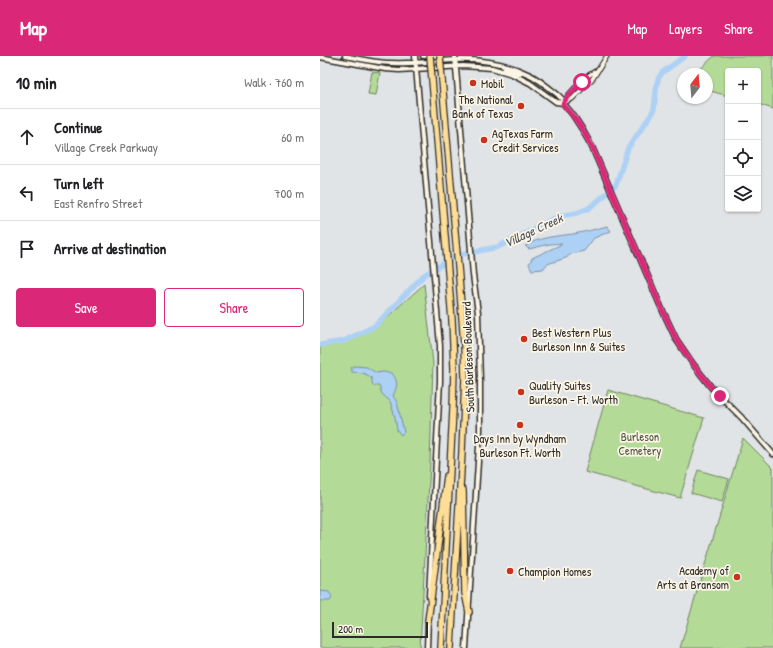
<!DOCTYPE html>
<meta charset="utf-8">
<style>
body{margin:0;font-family:"Patrick Hand",sans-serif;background:#f2f2f2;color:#202124}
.controls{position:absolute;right:12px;top:12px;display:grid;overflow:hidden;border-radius:4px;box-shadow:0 1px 3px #0004}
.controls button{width:36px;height:36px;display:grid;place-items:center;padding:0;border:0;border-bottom:1px solid #e0e0e0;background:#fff;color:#202124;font:20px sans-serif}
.compass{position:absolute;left:357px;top:12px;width:36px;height:36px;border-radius:50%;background:#fff;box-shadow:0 1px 3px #0004;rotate:16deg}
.scale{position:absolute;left:12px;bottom:10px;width:96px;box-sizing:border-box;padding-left:4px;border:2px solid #2b2b2b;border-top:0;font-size:11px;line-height:14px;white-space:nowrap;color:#2b2b2b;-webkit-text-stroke:3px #fcf5e5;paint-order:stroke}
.stop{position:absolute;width:12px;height:12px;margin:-9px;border:3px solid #db2777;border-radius:50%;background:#fff}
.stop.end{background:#db2777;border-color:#fff;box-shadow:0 1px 4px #0008}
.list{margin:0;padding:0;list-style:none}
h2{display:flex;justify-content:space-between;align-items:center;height:52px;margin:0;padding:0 16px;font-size:17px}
h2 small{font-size:13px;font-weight:400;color:#757577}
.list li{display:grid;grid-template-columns:26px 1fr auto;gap:12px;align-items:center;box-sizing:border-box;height:56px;padding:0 16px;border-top:1px solid #e0e0e0}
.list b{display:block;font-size:15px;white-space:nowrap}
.list p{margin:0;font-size:13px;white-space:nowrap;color:#757577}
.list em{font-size:13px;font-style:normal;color:#757577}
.actions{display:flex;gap:8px;padding:12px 16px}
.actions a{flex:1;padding:9px 0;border:1px solid #db2777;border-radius:4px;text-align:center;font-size:14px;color:#db2777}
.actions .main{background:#db2777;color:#fff}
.icon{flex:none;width:22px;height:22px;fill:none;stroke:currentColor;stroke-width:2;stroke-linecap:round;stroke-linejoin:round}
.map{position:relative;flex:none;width:453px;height:592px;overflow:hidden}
header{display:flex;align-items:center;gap:24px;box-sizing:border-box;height:56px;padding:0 20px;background:#db2777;color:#fff}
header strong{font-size:19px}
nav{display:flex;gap:22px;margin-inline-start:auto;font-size:14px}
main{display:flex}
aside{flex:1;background:#fff}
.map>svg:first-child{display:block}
.green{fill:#b3da96;stroke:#6f8260}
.water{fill:#add1f5;stroke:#798fa4}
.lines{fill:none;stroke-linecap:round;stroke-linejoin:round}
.river{stroke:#add1f5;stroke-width:5.5}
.tertiary-casing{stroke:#2b2b2b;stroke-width:6}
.secondary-casing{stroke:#2b2b2b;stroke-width:7}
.motorway-casing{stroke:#2b2b2b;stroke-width:8}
.tertiary{stroke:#fcf5e5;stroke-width:3.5}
.secondary{stroke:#fcf5e5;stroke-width:4}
.motorway{stroke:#fedd96;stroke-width:5.5}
.motorway-bridge-casing{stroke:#2b2b2b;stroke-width:8;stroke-linecap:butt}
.motorway-bridge{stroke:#fedd96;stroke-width:5.5}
.route{stroke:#db2777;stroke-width:5}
.poi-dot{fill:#c8321e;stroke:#fcf5e5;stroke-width:1.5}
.labels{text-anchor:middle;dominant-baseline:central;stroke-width:3.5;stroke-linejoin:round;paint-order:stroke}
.poi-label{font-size:12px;fill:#2b2b2b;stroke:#fcf5e5;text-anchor:start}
.street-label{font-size:12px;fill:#2b2b2b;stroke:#fcf5e5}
.park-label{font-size:12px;fill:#4d5746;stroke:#fcf5e5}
.water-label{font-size:13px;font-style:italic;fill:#4c545e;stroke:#fcf5e5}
</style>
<header>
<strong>Map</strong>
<nav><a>Map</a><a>Layers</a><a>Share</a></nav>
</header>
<main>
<aside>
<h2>10 min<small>Walk · 760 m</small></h2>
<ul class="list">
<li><svg class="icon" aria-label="ahead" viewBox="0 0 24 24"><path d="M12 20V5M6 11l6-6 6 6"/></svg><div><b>Continue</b><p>Village Creek Parkway</p></div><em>60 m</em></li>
<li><svg class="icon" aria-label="left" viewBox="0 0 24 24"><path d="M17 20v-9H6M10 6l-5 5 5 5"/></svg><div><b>Turn left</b><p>East Renfro Street</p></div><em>700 m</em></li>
<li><svg class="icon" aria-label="arrive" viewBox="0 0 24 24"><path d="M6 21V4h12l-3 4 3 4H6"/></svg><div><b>Arrive at destination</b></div></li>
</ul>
<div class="actions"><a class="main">Save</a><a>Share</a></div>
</aside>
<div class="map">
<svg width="453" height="592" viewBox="0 0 453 592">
<rect width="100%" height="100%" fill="#e1e4e6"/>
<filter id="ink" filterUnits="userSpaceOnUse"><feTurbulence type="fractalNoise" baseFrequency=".025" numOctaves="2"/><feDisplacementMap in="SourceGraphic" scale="8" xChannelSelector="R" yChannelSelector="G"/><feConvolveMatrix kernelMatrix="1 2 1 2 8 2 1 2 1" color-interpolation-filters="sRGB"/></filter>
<g filter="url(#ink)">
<path class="green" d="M 394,0 L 453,0 L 453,53 L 438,48 L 438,15 L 408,15 L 408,40 L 387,34 L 387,18 L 375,18 Z
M 52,16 L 60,17 L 56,39 L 48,38 Z
M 104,228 L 113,307 L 110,408 L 100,592 L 0,592 L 0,291 L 3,290 L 23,287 L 55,272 Z
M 288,334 L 384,362 L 360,442 L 265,416 Z
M 423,382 L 453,412 L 453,592 L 360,592 Z
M 378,414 L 409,423 L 402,446 L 371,437 Z"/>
<path class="water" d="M 287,170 L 291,175 L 274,182 L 264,195 L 251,198 L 246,202 L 227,208 L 223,213 L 212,214 L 209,208 L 212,202 L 242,188 C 231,186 219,191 209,193 L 205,190 C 219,181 237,180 253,178 C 265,176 276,173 287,170 Z
M 34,310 L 47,311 L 56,317 L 63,316 L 72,317 C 79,327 77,330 73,340 L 77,346 L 84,376 L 81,379 L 77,374 L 75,361 L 70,345 L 62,338 L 59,330 L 53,330 L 51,321 L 43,317 L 32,316 L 31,312 Z
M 0,535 L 9,536 L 12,541 L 10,545 L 3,545 L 0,543 Z"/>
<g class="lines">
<path class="river" d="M 0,289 L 24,285 L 55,270 L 104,219 L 131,203 L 143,198 L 178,191 L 239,160 L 257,157 L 269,152 L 285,139 L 296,129 L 308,92 L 331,59 L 334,53 L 337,27 L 339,21 L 343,16 L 365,0"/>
<defs>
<path id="tertiary" d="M 243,47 L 252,43 L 273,22 L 287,0
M 243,47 C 250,36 264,21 276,15"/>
<path id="secondary" d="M 25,0 C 40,3 56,7 71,7 C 93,8 114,5 135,4 C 161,3 188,8 210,19 C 220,24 229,32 238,39 L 242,43 L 243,47 L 253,59 L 262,73 L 272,91 L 341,251 L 356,283 L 373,308 L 391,331 L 422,362 L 453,398
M 95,0 L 120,290 L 120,325 L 109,540
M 103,0 L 108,0
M 135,0 L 153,219 L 158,257 L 160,325 L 160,375 L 146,592
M 0,1 L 65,13 L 79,14 L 143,10 L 172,12 L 192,18 L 210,27 L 236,46 L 243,47
M 184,13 L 197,17 L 200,17 L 201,15
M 107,592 L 108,563"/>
<path id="motorway" d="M 112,24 L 132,264 L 134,312 L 133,353 L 121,592
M 122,24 L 139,222 L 144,289 L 145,321 L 142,396 L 131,592
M 143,434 L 145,537 L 149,556
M 108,565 L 127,420"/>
</defs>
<use href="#tertiary" class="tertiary-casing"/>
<use href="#secondary" class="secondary-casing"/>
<use href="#motorway" class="motorway-casing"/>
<use href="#tertiary" class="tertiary"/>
<use href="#secondary" class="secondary"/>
<use href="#motorway" class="motorway"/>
<defs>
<path id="motorway-bridge" d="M 110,0 L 112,24
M 120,0 L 122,24"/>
</defs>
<use href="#motorway-bridge" class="motorway-bridge-casing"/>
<use href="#motorway-bridge" class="motorway-bridge"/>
</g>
</g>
<g class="lines" filter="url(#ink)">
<path class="route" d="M 262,26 L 248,40 L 243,48 C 256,62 263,74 272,91 L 341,251 L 356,283 L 373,308 L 391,331 L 400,340"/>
</g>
<g class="poi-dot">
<circle cx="153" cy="27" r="4"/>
<circle cx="201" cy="50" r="4"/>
<circle cx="164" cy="84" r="4"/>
<circle cx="204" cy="283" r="4"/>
<circle cx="201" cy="336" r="4"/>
<circle cx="200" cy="369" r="4"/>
<circle cx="190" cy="515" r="4"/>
<circle cx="417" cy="521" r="4"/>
</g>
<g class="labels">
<g class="poi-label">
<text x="161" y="27">Mobil</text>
<text x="193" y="43" text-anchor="end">The National<tspan x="193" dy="14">Bank of Texas</tspan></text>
<text x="172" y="77">AgTexas Farm<tspan x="172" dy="14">Credit Services</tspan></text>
<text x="212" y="276">Best Western Plus<tspan x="212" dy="14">Burleson Inn &amp; Suites</tspan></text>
<text x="209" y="329">Quality Suites<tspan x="209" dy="14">Burleson - Ft. Worth</tspan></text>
<text x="200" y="382" text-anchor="middle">Days Inn by Wyndham<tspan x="200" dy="14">Burleson Ft. Worth</tspan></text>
<text x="409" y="514" text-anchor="end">Academy of<tspan x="409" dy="14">Arts at Bransom</tspan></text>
<text x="198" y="515">Champion Homes</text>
</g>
<g class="street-label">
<text transform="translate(148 301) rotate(-92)">South Burleson Boulevard</text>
</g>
<g class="park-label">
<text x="320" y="380">Burleson<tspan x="320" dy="14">Cemetery</tspan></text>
</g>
<g class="water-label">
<text transform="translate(213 174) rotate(-25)">Village Creek</text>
</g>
</g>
</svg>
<div class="controls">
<button>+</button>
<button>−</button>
<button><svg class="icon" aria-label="locate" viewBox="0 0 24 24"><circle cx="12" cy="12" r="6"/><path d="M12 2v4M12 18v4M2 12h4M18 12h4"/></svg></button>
<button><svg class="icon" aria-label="layers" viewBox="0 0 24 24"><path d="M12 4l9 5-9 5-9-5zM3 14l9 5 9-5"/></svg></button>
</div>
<svg class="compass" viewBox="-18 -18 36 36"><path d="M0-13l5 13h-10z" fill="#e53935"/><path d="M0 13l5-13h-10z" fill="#757577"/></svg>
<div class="scale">200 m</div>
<div class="stop" style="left:262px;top:26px"></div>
<div class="stop end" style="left:400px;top:340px"></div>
</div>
</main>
